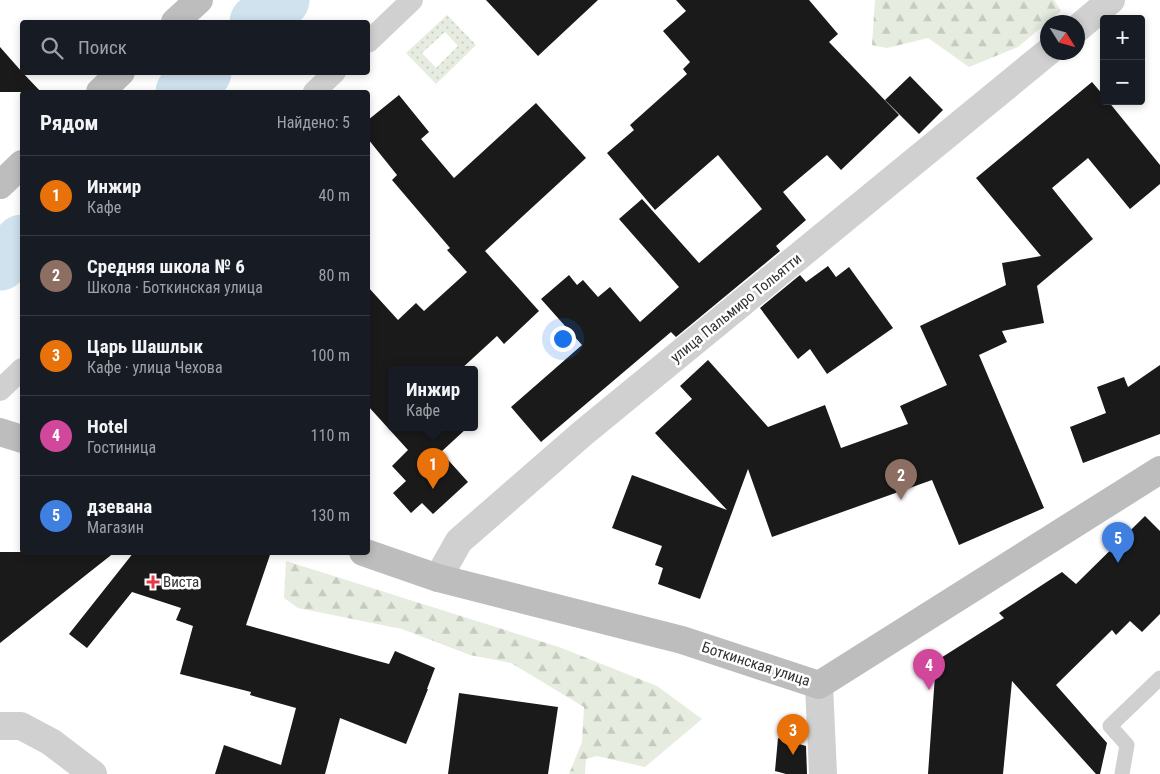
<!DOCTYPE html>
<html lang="ru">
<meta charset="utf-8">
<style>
body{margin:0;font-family:"Roboto Condensed",sans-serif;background:#20242c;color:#f1f3f6}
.controls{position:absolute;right:15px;top:15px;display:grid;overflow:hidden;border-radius:5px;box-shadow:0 2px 8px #0003}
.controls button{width:45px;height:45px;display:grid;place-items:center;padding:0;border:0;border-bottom:1px solid #363941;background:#171b24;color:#f1f3f6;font:25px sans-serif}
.compass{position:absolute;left:1040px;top:15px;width:45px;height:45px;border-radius:50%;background:#171b24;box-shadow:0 2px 8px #0003;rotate:127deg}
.you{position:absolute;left:562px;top:338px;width:18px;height:18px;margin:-12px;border:4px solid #fff;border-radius:50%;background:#1a73e8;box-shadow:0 0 0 8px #1a73e833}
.badge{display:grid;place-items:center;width:32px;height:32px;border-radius:50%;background:#e63946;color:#fff;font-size:16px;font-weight:700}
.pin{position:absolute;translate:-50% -41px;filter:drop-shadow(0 1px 2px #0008)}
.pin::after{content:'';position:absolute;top:26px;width:18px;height:15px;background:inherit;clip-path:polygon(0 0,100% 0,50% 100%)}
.popup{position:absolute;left:388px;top:366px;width:90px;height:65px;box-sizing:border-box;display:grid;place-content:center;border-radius:5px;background:#171b24;filter:drop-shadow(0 1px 4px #0005);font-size:16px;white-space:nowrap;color:#9ea1a6}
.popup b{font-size:19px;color:#f1f3f6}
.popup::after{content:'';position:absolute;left:50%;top:100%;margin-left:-10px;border:10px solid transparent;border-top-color:#171b24}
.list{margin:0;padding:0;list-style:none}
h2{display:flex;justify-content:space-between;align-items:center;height:65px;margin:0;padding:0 20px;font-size:21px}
h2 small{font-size:16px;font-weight:400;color:#9ea1a6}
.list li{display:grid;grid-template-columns:32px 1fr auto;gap:15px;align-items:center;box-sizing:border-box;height:80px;padding:0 20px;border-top:1px solid #363941}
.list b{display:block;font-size:19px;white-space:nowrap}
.list p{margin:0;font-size:16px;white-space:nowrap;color:#9ea1a6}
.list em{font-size:16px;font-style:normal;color:#9ea1a6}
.icon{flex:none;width:28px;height:28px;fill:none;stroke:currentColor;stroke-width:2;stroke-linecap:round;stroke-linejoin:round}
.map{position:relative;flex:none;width:1160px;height:774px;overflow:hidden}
.search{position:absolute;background:#171b24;box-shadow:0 2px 8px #0003;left:20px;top:20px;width:350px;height:55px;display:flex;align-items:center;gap:12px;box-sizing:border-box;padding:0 18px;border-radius:5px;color:#9ea1a6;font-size:19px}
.panel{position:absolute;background:#171b24;box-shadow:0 2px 8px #0003;left:20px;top:90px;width:350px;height:465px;border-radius:5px}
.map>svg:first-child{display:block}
.grass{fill:url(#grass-dots);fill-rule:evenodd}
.forest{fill:url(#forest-firs)}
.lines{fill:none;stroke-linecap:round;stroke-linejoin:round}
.river{stroke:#cfe2ee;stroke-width:55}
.building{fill:#1a1a1a}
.service{stroke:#d0d0d0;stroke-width:15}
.pedestrian{stroke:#d0d0d0;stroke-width:22}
.minor{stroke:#d0d0d0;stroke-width:28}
.secondary{stroke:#bdbdbd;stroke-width:28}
.poi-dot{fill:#e63946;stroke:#fff;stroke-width:2}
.labels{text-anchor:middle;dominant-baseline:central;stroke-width:5;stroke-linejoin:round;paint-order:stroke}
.street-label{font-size:15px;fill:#333;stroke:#fff}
.poi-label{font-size:15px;fill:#333;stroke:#fff;text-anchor:start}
</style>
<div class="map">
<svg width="1160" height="774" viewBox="0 0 1160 774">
<defs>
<pattern id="grass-dots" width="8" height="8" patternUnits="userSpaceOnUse" patternTransform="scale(1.25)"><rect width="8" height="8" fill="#e6ecdf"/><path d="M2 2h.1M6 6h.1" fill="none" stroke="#c6cbc0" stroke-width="1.8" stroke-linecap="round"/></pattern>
<pattern id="forest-firs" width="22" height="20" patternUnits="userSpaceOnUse" patternTransform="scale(1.25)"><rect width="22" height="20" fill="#e6ecdf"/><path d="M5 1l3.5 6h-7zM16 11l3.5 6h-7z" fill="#c6cbc0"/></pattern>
</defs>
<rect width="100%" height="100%" fill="#fff"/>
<path class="grass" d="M 447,15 L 476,45 L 436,84 L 406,53 ZM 445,32 L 458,46 L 436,68 L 422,53 Z"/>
<path class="forest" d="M 875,0 L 1054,0 L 1061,11 L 1018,47 L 969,67 L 928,38 L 887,48 L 872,45 Z
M 286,561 L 559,647 L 657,686 L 702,719 L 645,767 L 597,756 L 586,759 L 585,774 L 569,774 L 582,742 L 584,707 L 511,663 L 470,655 L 402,629 L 298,608 L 284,598 Z"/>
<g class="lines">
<path class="river" d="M 257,22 L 282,0
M 183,92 L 204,72
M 0,263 L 22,242"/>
</g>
<path class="building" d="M 486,0 L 598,0 L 538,56 Z
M 676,0 L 809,0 L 838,34 L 829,42 L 899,115 L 841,170 L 827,155 L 783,192 L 806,220 L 776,246 L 780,251 L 676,337 L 671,332 L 541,442 L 511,407 L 582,345 L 541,299 L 569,275 L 577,285 L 583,280 L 598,297 L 610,287 L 640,322 L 679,287 L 619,219 L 642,199 L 699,263 L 762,209 L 718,155 L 655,210 L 607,153 L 634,130 L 630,125 L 687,74 L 683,69 L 690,62 L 663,31 L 686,11 Z
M 0,47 L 22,72 L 41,92 L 0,92 Z
M 910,76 L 943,110 L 919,134 L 885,100 Z
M 1092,82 L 1104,96 L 1104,101 L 1108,101 L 1160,165 L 1160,184 L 1130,209 L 1088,158 L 1052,188 L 1093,239 L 1037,286 L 1044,323 L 1002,331 L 1007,342 L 979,355 L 1044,508 L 959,545 L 932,480 L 772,537 L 748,469 L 700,599 L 658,584 L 663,568 L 655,565 L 662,546 L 612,528 L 632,475 L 727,510 L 655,433 L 692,399 L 680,386 L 708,360 L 768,427 L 825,405 L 841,448 L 908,424 L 900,406 L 947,385 L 920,326 L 1006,285 L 1002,263 L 1041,256 L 976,178 Z
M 399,95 L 429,132 L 421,139 L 454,178 L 536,103 L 586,158 L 485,251 L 539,311 L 504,344 L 497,336 L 460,370 L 392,370 L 392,428 L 467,428 L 441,452 L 468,482 L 433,514 L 422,503 L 411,513 L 393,493 L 406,481 L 392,466 L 408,450 L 368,406 L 368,287 L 398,320 L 416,303 L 424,311 L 467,272 L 447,250 L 450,248 L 392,180 L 397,175 L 368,139 L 368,120 Z
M 828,266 L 836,277 L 849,267 L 893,328 L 827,374 L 810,349 L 798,359 L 760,308 L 800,275 L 806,282 Z
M 1160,365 L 1160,434 L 1083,463 L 1070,427 L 1106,413 L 1097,387 L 1124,377 L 1128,387 Z
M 1145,516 L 1160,531 L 1160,614 L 1142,632 L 1130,621 L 1116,635 L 1112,630 L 1056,685 L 1107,743 L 1100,774 L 1096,774 L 1012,681 L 1003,774 L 928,774 L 936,661 L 1004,618 L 999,613 L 1062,572 L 1076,584 Z
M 0,552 L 115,552 L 0,643 Z
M 134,552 L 271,552 L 246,625 L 389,664 L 395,651 L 435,668 L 427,689 L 428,689 L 406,744 L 340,718 L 325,774 L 215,774 L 224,745 L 281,765 L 296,708 L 250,695 L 251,692 L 180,674 L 193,626 L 176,620 L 181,608 L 132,592 L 87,648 L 69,634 Z
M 459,693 L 558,707 L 548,774 L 448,774 Z
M 778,738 L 806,746 L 807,774 L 786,774 L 775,771 Z"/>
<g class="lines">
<path class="service" d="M 1122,774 L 1127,745 L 1110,726 L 1160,678"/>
<path class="pedestrian" d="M 368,42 L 412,0
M 314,92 L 335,72
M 0,390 L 22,369"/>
<path class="minor" d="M 1078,28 L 1111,0
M 438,578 L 459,541 L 583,433 L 1048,52
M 819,685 L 823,774
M 0,726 L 21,726 L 51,742 L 93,774"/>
<path class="secondary" d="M 175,22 L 199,0
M 100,92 L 121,72
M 0,185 L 22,164
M 0,432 L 22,439
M 363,552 L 438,578 L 682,640 L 819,685 L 1160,470"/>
</g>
<path class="poi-dot" d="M150.5 574.5h5v5h5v5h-5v5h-5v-5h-5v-5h5z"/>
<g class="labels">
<g class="street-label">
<text transform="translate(736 308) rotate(-39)">улица Пальмиро Тольятти</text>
<text transform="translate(756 664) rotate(18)">Боткинская улица</text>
</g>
<g class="poi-label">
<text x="163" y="582">Виста</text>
</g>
</g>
</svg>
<div class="controls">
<button>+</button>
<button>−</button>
</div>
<svg class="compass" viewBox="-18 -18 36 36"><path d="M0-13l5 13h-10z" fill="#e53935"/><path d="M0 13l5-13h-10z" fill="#9ea1a6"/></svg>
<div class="you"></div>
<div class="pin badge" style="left:433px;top:489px;background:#e8710a">1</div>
<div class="popup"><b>Инжир</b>Кафе</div>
<div class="pin badge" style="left:901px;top:500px;background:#8d6e63">2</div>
<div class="pin badge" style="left:793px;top:755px;background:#e8710a">3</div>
<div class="pin badge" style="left:929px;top:690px;background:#d1479c">4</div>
<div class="pin badge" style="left:1118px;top:563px;background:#3f7fe0">5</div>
<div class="search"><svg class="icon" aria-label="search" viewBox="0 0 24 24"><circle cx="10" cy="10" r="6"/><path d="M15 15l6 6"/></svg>Поиск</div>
<section class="panel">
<h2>Рядом<small>Найдено: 5</small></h2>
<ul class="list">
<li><span class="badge" style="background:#e8710a">1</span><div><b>Инжир</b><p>Кафе</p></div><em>40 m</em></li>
<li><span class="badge" style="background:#8d6e63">2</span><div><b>Средняя школа № 6</b><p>Школа · Боткинская улица</p></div><em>80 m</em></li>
<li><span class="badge" style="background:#e8710a">3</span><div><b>Царь Шашлык</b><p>Кафе · улица Чехова</p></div><em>100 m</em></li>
<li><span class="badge" style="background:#d1479c">4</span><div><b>Hotel</b><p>Гостиница</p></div><em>110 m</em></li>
<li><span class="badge" style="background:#3f7fe0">5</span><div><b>дзевана</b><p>Магазин</p></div><em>130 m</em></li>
</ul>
</section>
</div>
